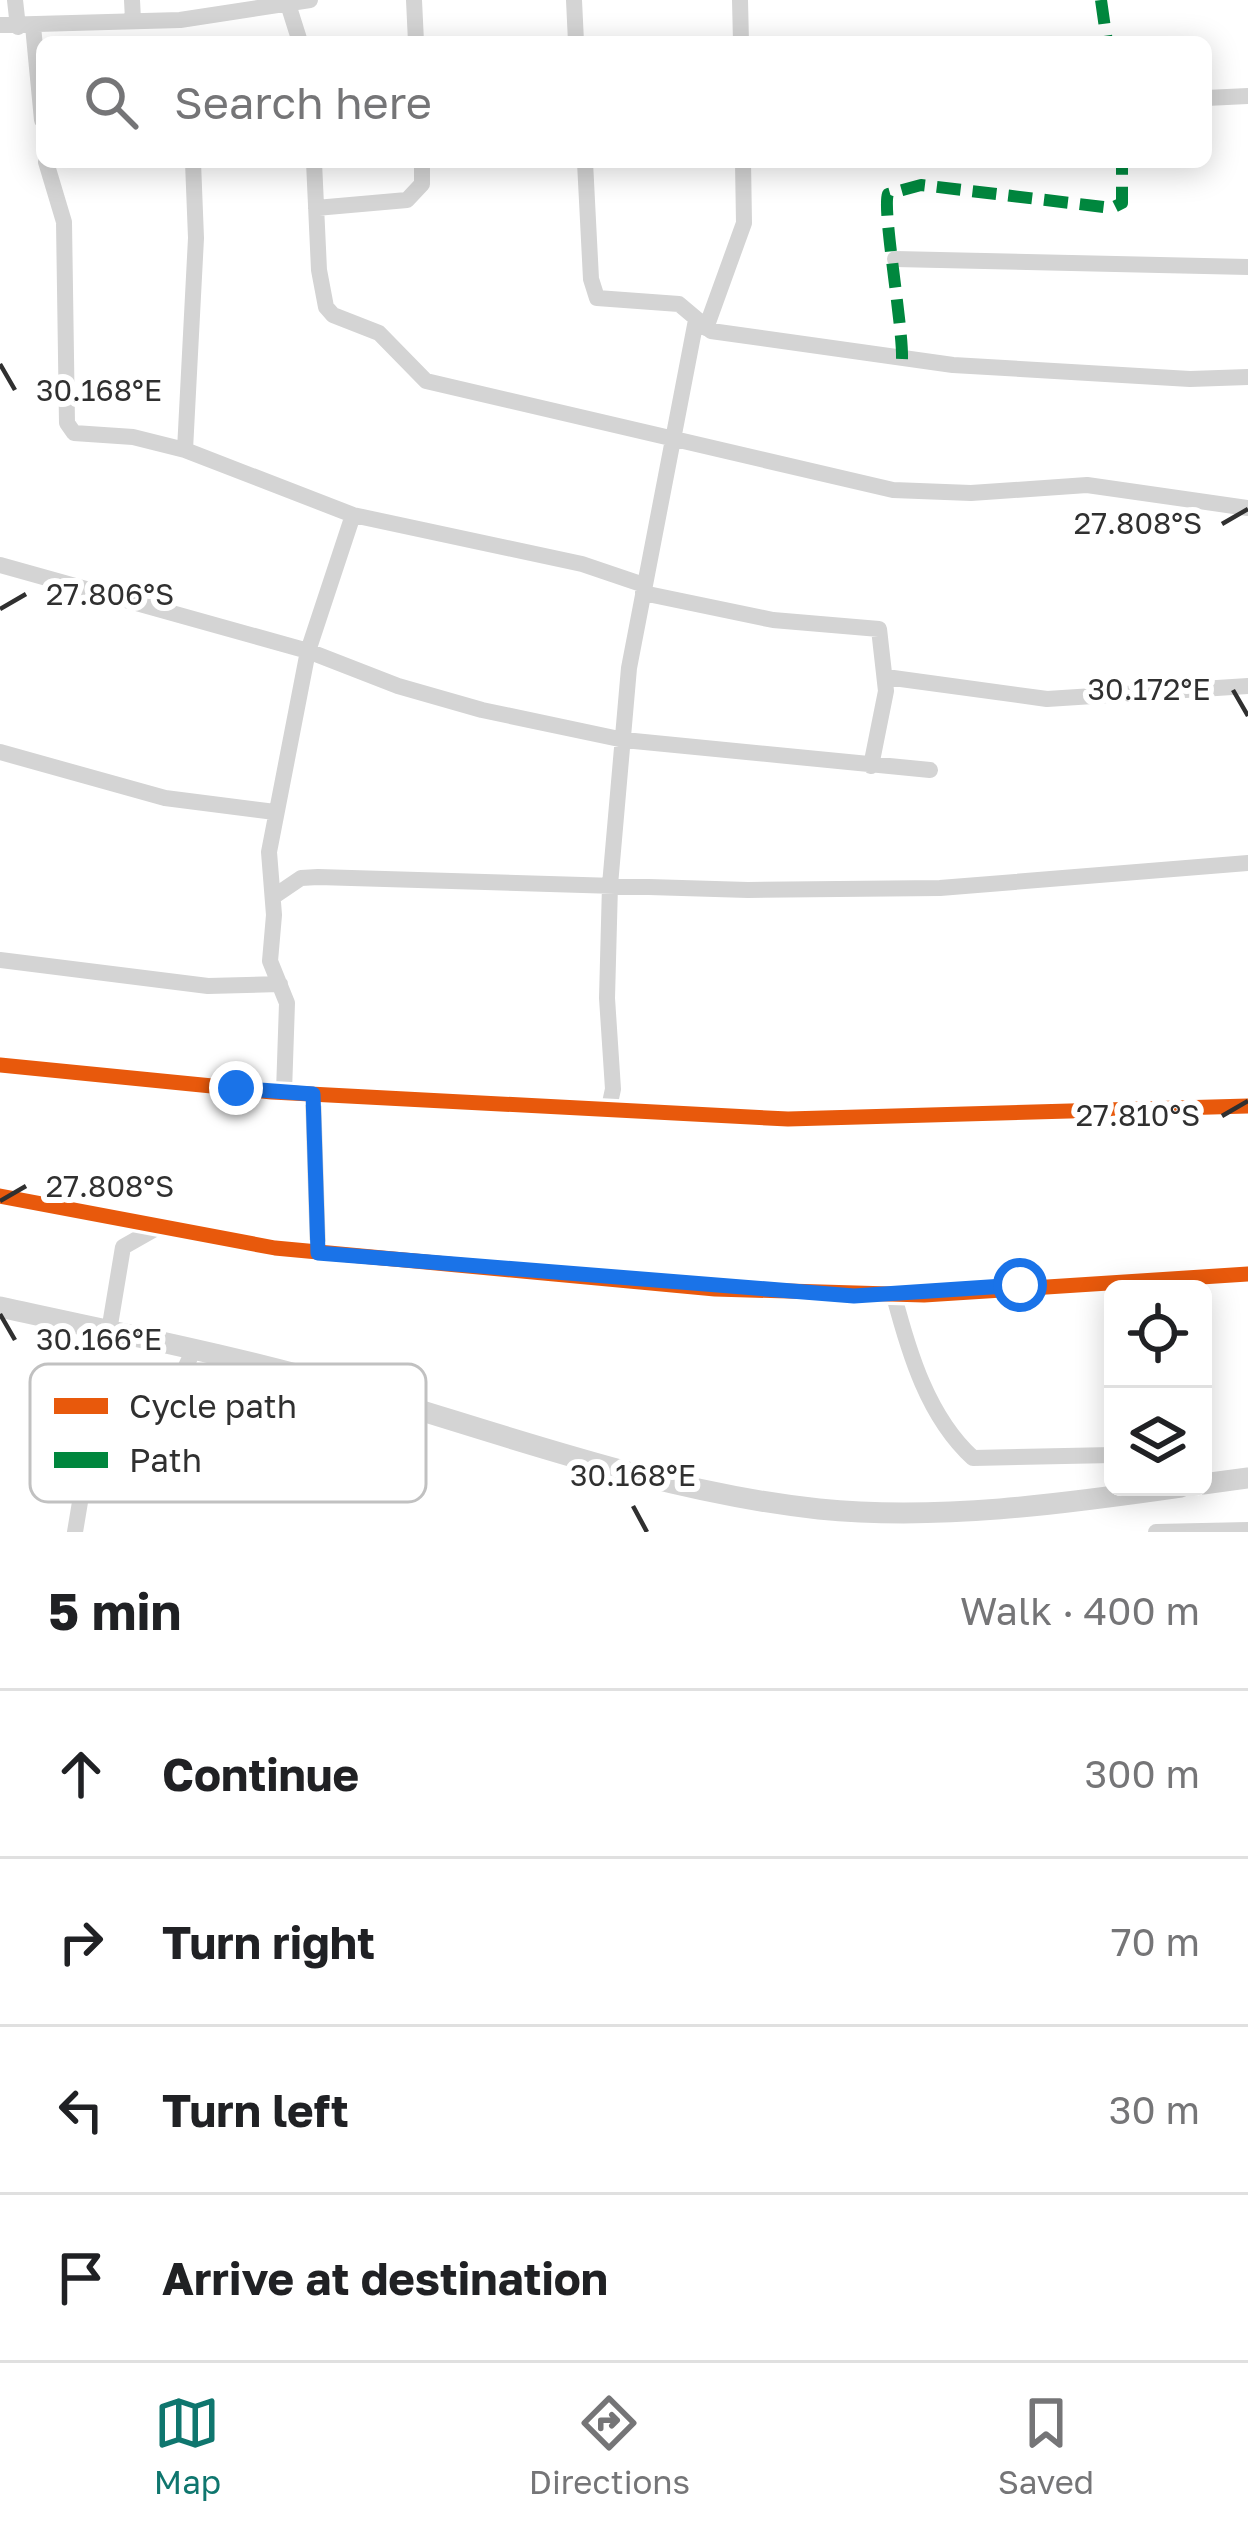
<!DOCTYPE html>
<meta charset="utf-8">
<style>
body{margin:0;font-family:"Golos Text",sans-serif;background:#f6f6f6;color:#202124}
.controls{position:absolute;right:36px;bottom:36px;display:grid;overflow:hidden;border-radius:18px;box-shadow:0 6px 30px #0003}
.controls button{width:108px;height:108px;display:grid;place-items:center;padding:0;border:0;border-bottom:3px solid #e0e0e0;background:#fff;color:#202124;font:60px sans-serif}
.stop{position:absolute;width:36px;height:36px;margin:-27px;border:9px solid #1a73e8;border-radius:50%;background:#fff}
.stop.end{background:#1a73e8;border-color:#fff;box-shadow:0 3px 12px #0008}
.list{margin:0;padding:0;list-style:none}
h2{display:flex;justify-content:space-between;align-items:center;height:156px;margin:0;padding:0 48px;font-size:51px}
h2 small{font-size:39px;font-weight:400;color:#757577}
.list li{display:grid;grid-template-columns:78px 1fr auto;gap:36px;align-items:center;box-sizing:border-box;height:168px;padding:0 48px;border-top:3px solid #e0e0e0}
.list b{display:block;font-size:45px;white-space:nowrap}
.list em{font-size:39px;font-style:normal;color:#757577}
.icon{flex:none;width:66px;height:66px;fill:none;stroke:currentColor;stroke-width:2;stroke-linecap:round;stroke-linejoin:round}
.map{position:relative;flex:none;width:1248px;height:1532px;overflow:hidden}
.search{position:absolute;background:#fff;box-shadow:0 6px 30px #0003;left:36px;right:36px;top:36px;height:132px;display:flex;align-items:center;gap:30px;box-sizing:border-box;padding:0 42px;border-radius:18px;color:#757577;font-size:45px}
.sheet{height:828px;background:#fff}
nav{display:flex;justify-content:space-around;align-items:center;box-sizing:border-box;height:168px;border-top:3px solid #e0e0e0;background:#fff;font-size:33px;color:#757577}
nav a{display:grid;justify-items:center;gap:6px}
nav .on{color:#0f766e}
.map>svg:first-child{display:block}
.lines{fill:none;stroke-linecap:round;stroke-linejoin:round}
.minor{stroke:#d4d4d4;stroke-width:16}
.tertiary{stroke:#d4d4d4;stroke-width:21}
.quiet{stroke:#00873e;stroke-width:12;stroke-dasharray:24 12;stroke-linecap:butt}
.cycleway-casing{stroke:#fff;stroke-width:22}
.cycleway{stroke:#e8590c;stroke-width:15}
.route{stroke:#1a73e8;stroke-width:15}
.ticks{fill:none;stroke:#303030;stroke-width:4.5}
.key{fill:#fff;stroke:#c1c1c1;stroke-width:3}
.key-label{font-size:33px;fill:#303030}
.ticks-label{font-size:30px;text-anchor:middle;fill:#303030;stroke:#fff;stroke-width:12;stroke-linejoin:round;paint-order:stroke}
</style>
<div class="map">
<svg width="1248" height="1532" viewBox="0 0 1248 1532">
<rect width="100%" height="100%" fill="#fff"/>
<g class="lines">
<path class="minor" d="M 15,0 L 18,27
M 132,0 L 133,20
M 414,0 L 416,42
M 574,0 L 576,42
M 740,0 L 741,42
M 288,4 L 300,42
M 0,25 L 180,20 L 310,0
M 33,26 L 42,120
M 1206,98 L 1248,96
M 46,162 L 64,222 L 67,423 L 74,433 L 133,437 L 185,450 L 353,515 L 582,564 L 644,585
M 314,162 L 319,270 L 326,307 L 333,315 L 379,333 L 426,381 L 893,490 L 971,493 L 1087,485 L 1248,508
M 585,162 L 591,279 L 597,298 L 679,304 L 711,331 L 953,365 L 1190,379 L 1248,377
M 316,208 L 407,200 L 422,184 L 422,162
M 895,259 L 1248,267
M 706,328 L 744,223 L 743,162
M 185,450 L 196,238 L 193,162
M 0,565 L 308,651 L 398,686 L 482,710 L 624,740 L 930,770
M 643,593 L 773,620 L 879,629 L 886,691 L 871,766
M 886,677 L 1047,699 L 1248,686
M 0,752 L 165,798 L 275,812
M 273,897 L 301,878 L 318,877 L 748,890 L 940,888 L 1248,863
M 0,960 L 208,986 L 280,984
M 0,1065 L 272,1092 L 788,1119 L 1248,1106
M 284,1092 L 287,1003 L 270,961 L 274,915 L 269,852 L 308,651 L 353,515
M 313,1093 L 318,1253
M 608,1112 L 613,1089 L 607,998 L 610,885 L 629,668 L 696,320
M 0,1196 L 275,1248 L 715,1289 L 924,1295 L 1248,1274
M 894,1296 C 909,1353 928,1417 973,1458 L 1113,1455
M 109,1331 L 123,1247 L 160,1226
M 75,1532 L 90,1442 L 97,1430 L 176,1388 L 193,1351
M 1156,1532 L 1248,1530"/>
<path class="tertiary" d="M 0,1307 C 118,1333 238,1356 353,1390 C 506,1435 660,1492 819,1509 C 939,1521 1062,1504 1181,1487
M 1203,1484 L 1248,1478"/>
<path class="quiet" d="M 1101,0 L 1107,42
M 902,359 C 903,326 882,209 888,194 L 921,185 L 1112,208 L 1122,203 L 1122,162"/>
<defs>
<path id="cycleway" d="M 0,1065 L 272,1092 L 788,1119 L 1248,1106
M 0,1196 L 275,1248 L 715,1289 L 924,1295 L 1248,1274"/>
</defs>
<use href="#cycleway" class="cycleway-casing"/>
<use href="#cycleway" class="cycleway"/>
</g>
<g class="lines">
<path class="route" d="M 236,1088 L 313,1094 L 318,1253 L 854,1296 L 1020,1285"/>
</g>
<path class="ticks" d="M 0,364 L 15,390M 1222,524 L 1248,509M 0,609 L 26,594M 1233,690 L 1248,716M 1222,1116 L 1248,1101M 0,1201 L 26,1186M 0,1314 L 15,1340M 633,1506 L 647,1532"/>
<rect x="30" y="1364" width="396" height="138" rx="18" class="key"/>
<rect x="54" y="1398" width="54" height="16" fill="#e8590c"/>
<rect x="54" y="1452" width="54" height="16" fill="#00873e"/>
<g class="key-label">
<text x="129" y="1418">Cycle path</text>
<text x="129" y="1472">Path</text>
</g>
<g class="ticks-label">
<text x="99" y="401">30.168°E</text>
<text x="1138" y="534">27.808°S</text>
<text x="110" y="605">27.806°S</text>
<text x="1149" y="700">30.172°E</text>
<text x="1138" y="1126">27.810°S</text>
<text x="110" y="1197">27.808°S</text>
<text x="99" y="1350">30.166°E</text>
<text x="633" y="1486">30.168°E</text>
</g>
</svg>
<div class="controls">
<button><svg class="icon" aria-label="locate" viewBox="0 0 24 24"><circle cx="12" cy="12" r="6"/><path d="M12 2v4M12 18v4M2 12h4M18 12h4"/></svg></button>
<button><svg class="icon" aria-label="layers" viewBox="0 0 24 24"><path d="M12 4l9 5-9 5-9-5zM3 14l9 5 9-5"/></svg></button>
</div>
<div class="stop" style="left:1020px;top:1285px"></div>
<div class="stop end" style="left:236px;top:1088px"></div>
<div class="search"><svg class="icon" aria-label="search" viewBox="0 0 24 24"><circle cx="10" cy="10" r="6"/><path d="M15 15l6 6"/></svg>Search here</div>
</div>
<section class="sheet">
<h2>5 min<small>Walk · 400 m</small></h2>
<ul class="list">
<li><svg class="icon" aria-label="ahead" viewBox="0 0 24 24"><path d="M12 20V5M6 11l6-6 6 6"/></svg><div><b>Continue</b></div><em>300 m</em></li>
<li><svg class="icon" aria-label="right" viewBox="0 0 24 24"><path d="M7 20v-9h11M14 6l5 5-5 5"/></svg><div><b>Turn right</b></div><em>70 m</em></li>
<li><svg class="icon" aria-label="left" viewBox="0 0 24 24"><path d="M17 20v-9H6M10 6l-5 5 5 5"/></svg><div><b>Turn left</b></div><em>30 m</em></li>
<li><svg class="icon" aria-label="arrive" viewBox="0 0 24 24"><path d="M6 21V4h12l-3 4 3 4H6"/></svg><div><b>Arrive at destination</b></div></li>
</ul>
</section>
<nav>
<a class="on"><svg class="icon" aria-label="map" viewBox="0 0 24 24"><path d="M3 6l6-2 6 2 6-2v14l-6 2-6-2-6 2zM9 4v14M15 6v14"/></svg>Map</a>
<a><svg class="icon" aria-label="directions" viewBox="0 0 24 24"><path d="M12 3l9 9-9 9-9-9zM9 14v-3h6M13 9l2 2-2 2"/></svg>Directions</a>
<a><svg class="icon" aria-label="saved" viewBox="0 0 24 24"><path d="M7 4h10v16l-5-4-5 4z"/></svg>Saved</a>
</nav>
